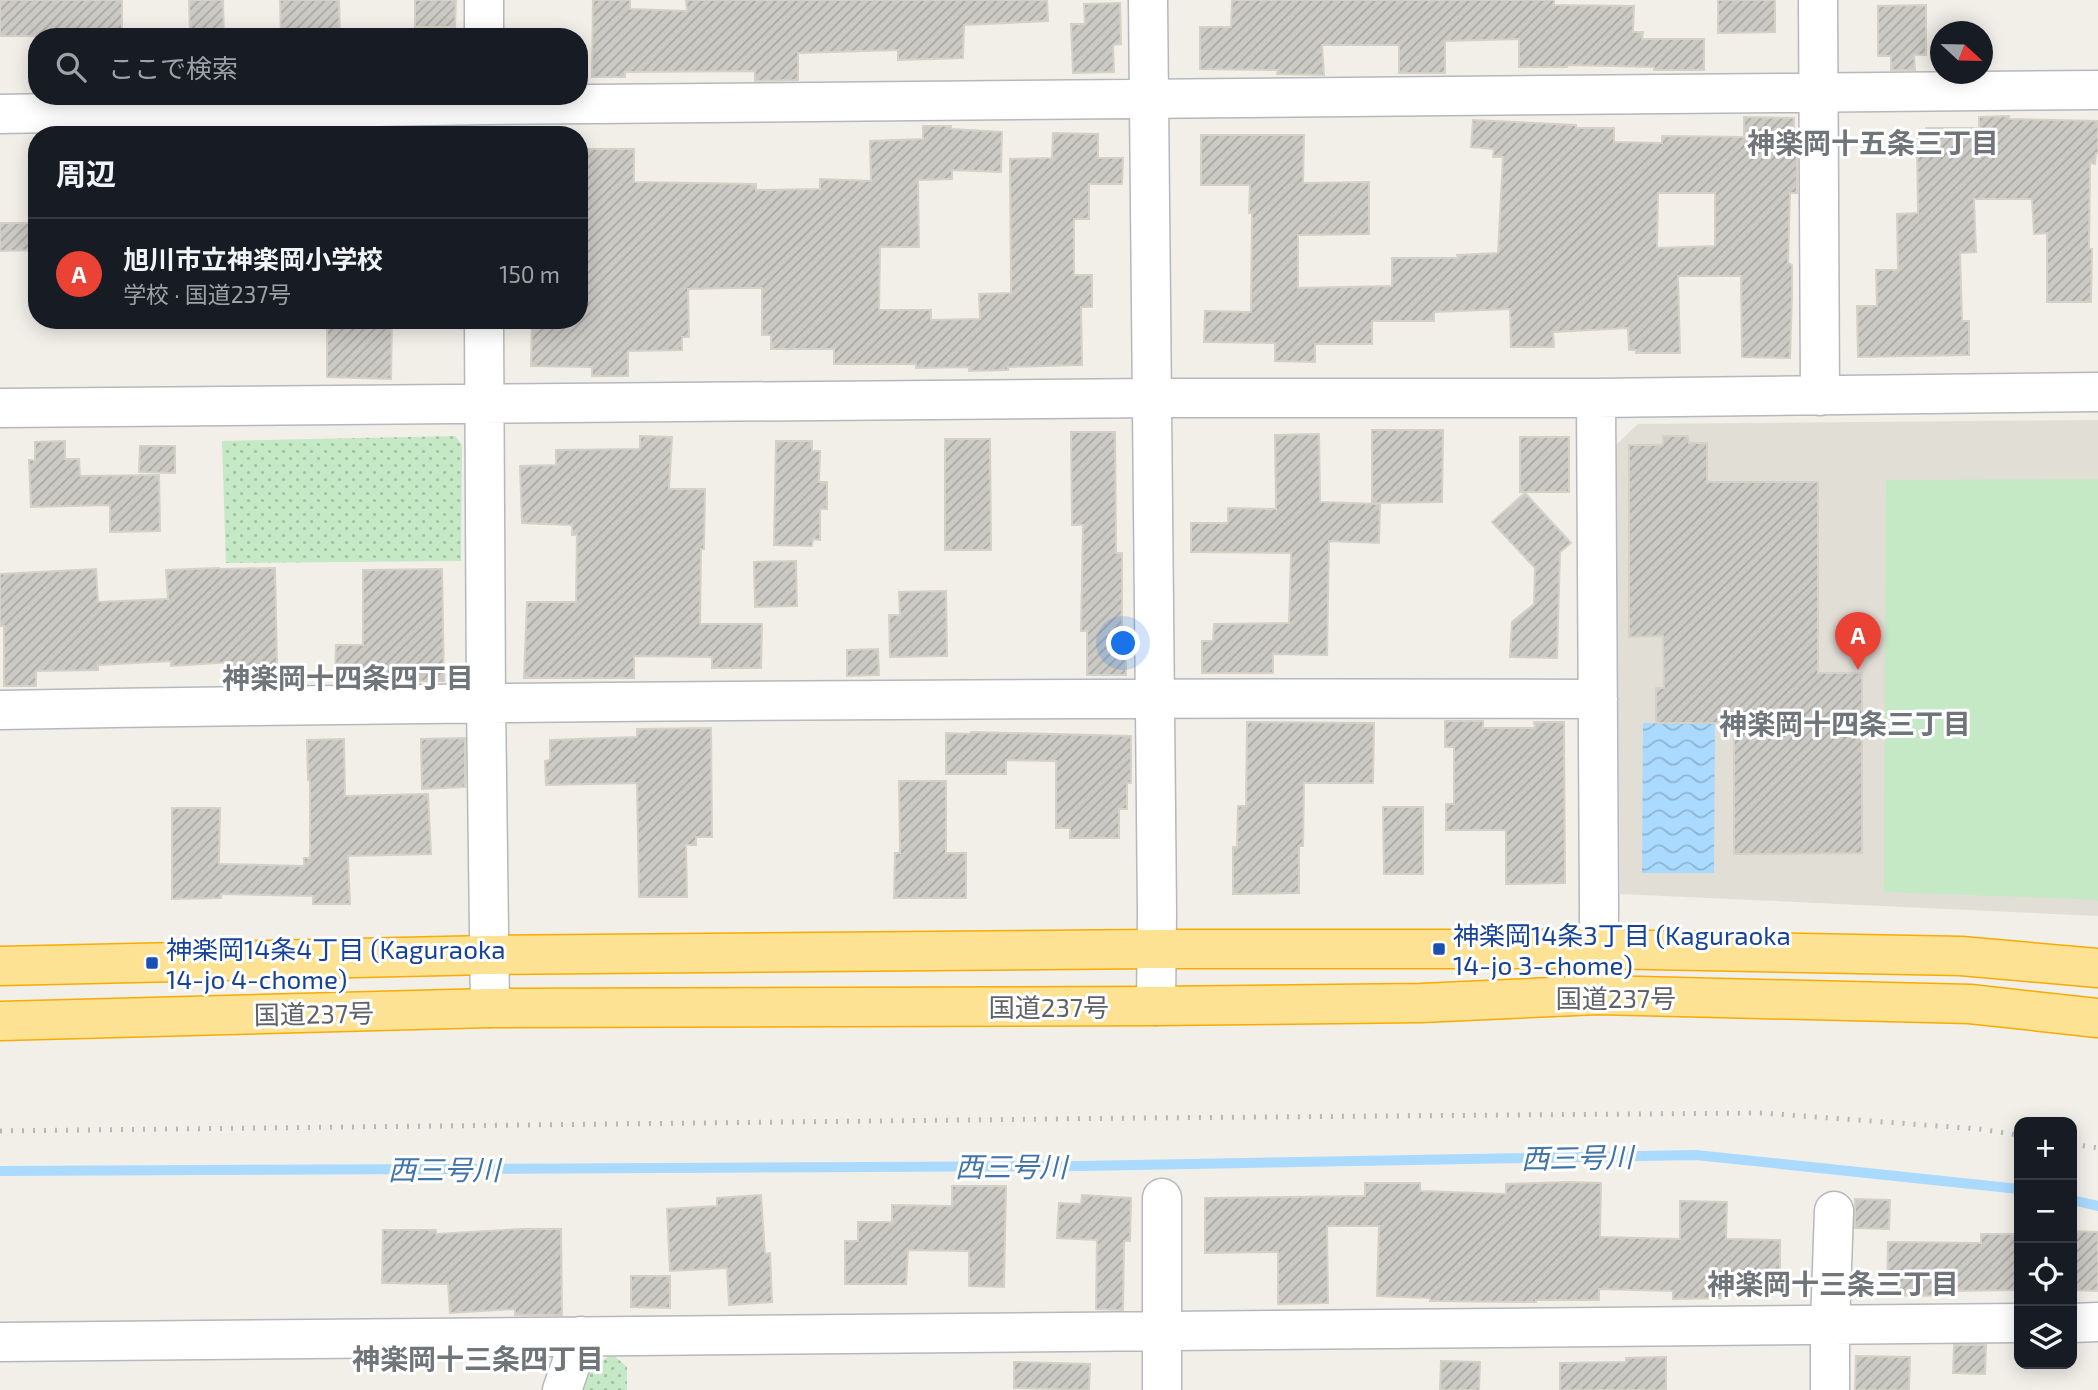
<!DOCTYPE html>
<html lang="ja">
<meta charset="utf-8">
<style>
body{margin:0;font-family:"Exo 2","Noto Sans JP",sans-serif;background:#242831;color:#f1f3f6}
.controls{position:absolute;right:21px;bottom:21px;display:grid;overflow:hidden;border-radius:14px;box-shadow:0 4px 18px #0003}
.controls button{width:63px;height:63px;display:grid;place-items:center;padding:0;border:0;border-bottom:2px solid #363941;background:#171b24;color:#f1f3f6;font:35px sans-serif}
.compass{position:absolute;left:1930px;top:21px;width:63px;height:63px;border-radius:50%;background:#171b24;box-shadow:0 4px 18px #0003;rotate:112deg}
.you{position:absolute;left:1124px;top:644px;width:24px;height:24px;margin:-18px;border:5px solid #fff;border-radius:50%;background:#1a73e8;box-shadow:0 0 0 10px #1a73e833}
.badge{display:grid;place-items:center;width:46px;height:46px;border-radius:50%;background:#ea4335;color:#fff;font-size:23px;font-weight:700}
.pin{position:absolute;translate:-50% -58px;filter:drop-shadow(0 2px 4px #0008)}
.pin::after{content:'';position:absolute;top:37px;width:24px;height:21px;background:inherit;clip-path:polygon(0 0,100% 0,50% 100%)}
.list{margin:0;padding:0;list-style:none}
h2{display:flex;justify-content:space-between;align-items:center;height:91px;margin:0;padding:0 28px;font-size:30px}
h2 small{font-size:23px;font-weight:400;color:#9ea1a6}
.list li{display:grid;grid-template-columns:46px 1fr auto;gap:21px;align-items:center;box-sizing:border-box;height:112px;padding:0 28px;border-top:2px solid #363941}
.list b{display:block;font-size:26px;white-space:nowrap}
.list p{margin:0;font-size:23px;white-space:nowrap;color:#9ea1a6}
.list em{font-size:23px;font-style:normal;color:#9ea1a6}
.icon{flex:none;width:38px;height:38px;fill:none;stroke:currentColor;stroke-width:2;stroke-linecap:round;stroke-linejoin:round}
.map{position:relative;flex:none;width:2098px;height:1390px;overflow:hidden}
.search{position:absolute;background:#171b24;box-shadow:0 4px 18px #0003;left:28px;top:28px;width:560px;height:77px;display:flex;align-items:center;gap:18px;box-sizing:border-box;padding:0 24px;border-radius:28px;color:#9ea1a6;font-size:26px}
.panel{position:absolute;background:#171b24;box-shadow:0 4px 18px #0003;left:28px;top:126px;width:560px;height:203px;border-radius:28px}
.map>svg:first-child{display:block}
.education{fill:#e1ded6}
.park{fill:url(#park-dots)}
.pitch{fill:#c5e8c5}
.water{fill:url(#water-waves)}
.lines{fill:none;stroke-linecap:round;stroke-linejoin:round}
.stream{stroke:#aadaff;stroke-width:10}
.building{fill:url(#building-hatch);stroke:#d6d1c6;stroke-width:2;fill-rule:evenodd}
.minor-casing{stroke:#b5b8bc;stroke-width:41}
.highway-casing{stroke:#f9ab00;stroke-width:41}
.minor{stroke:#fff;stroke-width:38}
.highway{stroke:#fde293;stroke-width:38}
.rail{stroke:#b6b7b8;stroke-width:5;stroke-dasharray:2 9;stroke-linecap:butt}
.transit-dot{fill:#1a4fb4;stroke:#fff;stroke-width:2.5}
.labels{text-anchor:middle;dominant-baseline:central;stroke-width:6;stroke-linejoin:round;paint-order:stroke}
.transit-label{font-size:26px;fill:#164399;stroke:#fff;text-anchor:start}
.street-label{font-size:26px;fill:#5f6368;stroke:#fff}
.neighbourhood-label{font-size:28px;font-weight:bold;fill:#70757a;stroke:#fff}
.water-label{font-size:28px;font-style:italic;fill:#4174aa;stroke:#fff}
</style>
<div class="map">
<svg width="2098" height="1390" viewBox="0 0 2098 1390">
<defs>
<pattern id="park-dots" width="8" height="8" patternUnits="userSpaceOnUse" patternTransform="scale(1.75)"><rect width="8" height="8" fill="#c5e8c5"/><path d="M2 2h.1M6 6h.1" fill="none" stroke="#a3c0a4" stroke-width="1.8" stroke-linecap="round"/></pattern>
<pattern id="water-waves" width="16" height="10" patternUnits="userSpaceOnUse" patternTransform="scale(1.75)"><rect width="16" height="10" fill="#aadaff"/><path d="M0 5q4-4 8 0t8 0" fill="none" stroke="#8eb4d2"/></pattern>
<pattern id="building-hatch" width="6" height="6" patternUnits="userSpaceOnUse" patternTransform="scale(1.75)"><rect width="6" height="6" fill="#cccac5"/><path d="M-1 1l2-2M0 6l6-6M5 7l2-2" fill="none" stroke="#a9a8a4"/></pattern>
</defs>
<rect width="100%" height="100%" fill="#f1efe8"/>
<path class="education" d="M 2098,420 L 2098,916 L 1620,894 L 1615,446 L 1638,424 Z"/>
<path class="park" d="M 455,436 L 462,445 L 461,561 L 226,563 L 222,441 Z
M 612,1354 L 627,1367 L 627,1390 L 582,1390 L 588,1371 Z"/>
<path class="pitch" d="M 2098,479 L 2098,901 L 2081,899 L 1884,892 L 1886,480 Z"/>
<path class="water" d="M 1643,723 L 1715,723 L 1714,873 L 1642,873 Z"/>
<g class="lines">
<path class="stream" d="M 0,1171 L 1080,1166 L 1696,1155 L 2019,1189
M 2072,1200 L 2098,1206"/>
</g>
<path class="building" d="M 0,0 L 122,0 L 122,37 L 0,36 Z
M 189,0 L 223,0 L 224,37 L 190,37 Z
M 280,0 L 339,0 L 340,37 L 281,37 Z
M 415,0 L 456,0 L 455,27 L 415,27 Z
M 593,0 L 630,0 L 630,9 L 687,11 L 686,0 L 1047,0 L 1048,21 L 964,25 L 963,58 L 898,60 L 898,50 L 798,53 L 798,80 L 755,81 L 755,71 L 625,72 L 625,77 L 592,77 Z
M 1232,0 L 1554,0 L 1554,5 L 1634,6 L 1633,32 L 1643,32 L 1642,39 L 1704,39 L 1704,70 L 1654,70 L 1654,67 L 1567,65 L 1567,67 L 1519,67 L 1519,39 L 1445,41 L 1445,73 L 1399,73 L 1399,45 L 1322,45 L 1324,75 L 1277,74 L 1278,70 L 1200,69 L 1200,27 L 1231,27 Z
M 1718,0 L 1775,0 L 1775,32 L 1718,33 Z
M 1120,3 L 1121,44 L 1113,45 L 1114,72 L 1073,73 L 1071,24 L 1085,24 L 1084,4 Z
M 1926,5 L 1926,55 L 1914,55 L 1915,70 L 1891,70 L 1891,56 L 1878,56 L 1878,6 Z
M 2009,116 L 2009,119 L 2098,121 L 2098,153 L 2096,153 L 2095,164 L 2090,163 L 2089,249 L 2092,249 L 2091,302 L 2047,302 L 2047,233 L 2034,234 L 2032,199 L 1974,199 L 1976,252 L 1960,253 L 1962,321 L 1969,321 L 1969,355 L 1858,357 L 1857,306 L 1877,306 L 1876,270 L 1898,270 L 1897,214 L 1918,213 L 1917,139 L 1926,139 L 1926,128 L 1979,128 L 1979,117 Z
M 1744,117 L 1794,118 L 1794,135 L 1797,135 L 1797,193 L 1790,193 L 1788,263 L 1792,265 L 1792,296 L 1790,358 L 1742,357 L 1741,276 L 1678,276 L 1680,353 L 1636,353 L 1636,350 L 1629,350 L 1628,328 L 1553,332 L 1554,347 L 1511,347 L 1510,309 L 1434,312 L 1434,321 L 1372,321 L 1372,344 L 1315,344 L 1315,362 L 1275,361 L 1275,343 L 1204,342 L 1205,311 L 1251,312 L 1252,213 L 1249,213 L 1250,185 L 1201,185 L 1201,135 L 1304,135 L 1303,183 L 1369,182 L 1369,234 L 1298,235 L 1298,288 L 1392,286 L 1392,258 L 1458,258 L 1457,255 L 1498,253 L 1503,157 L 1493,157 L 1494,149 L 1471,147 L 1473,120 L 1576,125 L 1576,128 L 1614,128 L 1614,142 L 1662,143 L 1662,136 L 1744,137 ZM 1658,193 L 1715,193 L 1715,246 L 1657,248 Z
M 923,126 L 951,126 L 951,129 L 1002,132 L 1001,172 L 952,170 L 952,179 L 918,180 L 919,247 L 880,247 L 879,310 L 931,310 L 931,320 L 980,319 L 979,294 L 1011,293 L 1010,159 L 1052,158 L 1053,133 L 1098,134 L 1098,158 L 1123,158 L 1122,184 L 1089,184 L 1089,219 L 1074,219 L 1074,275 L 1092,275 L 1092,307 L 1081,307 L 1082,365 L 1008,367 L 1008,370 L 969,371 L 969,367 L 916,368 L 916,364 L 834,364 L 834,349 L 771,349 L 771,335 L 762,335 L 762,288 L 732,288 L 688,289 L 689,337 L 682,337 L 682,350 L 628,351 L 628,376 L 592,376 L 592,367 L 531,366 L 532,320 L 579,320 L 579,149 L 634,149 L 634,182 L 756,184 L 756,190 L 820,189 L 820,179 L 871,181 L 870,141 L 923,139 Z
M 0,223 L 37,223 L 37,250 L 0,251 Z
M 327,320 L 392,320 L 391,379 L 327,377 Z
M 1372,430 L 1443,430 L 1442,502 L 1372,503 Z
M 1071,432 L 1115,432 L 1116,553 L 1122,553 L 1122,647 L 1126,647 L 1126,675 L 1087,675 L 1087,631 L 1081,631 L 1083,525 L 1072,525 Z
M 1319,434 L 1320,502 L 1380,504 L 1379,543 L 1329,541 L 1327,655 L 1273,654 L 1273,673 L 1202,673 L 1202,641 L 1213,641 L 1214,624 L 1289,623 L 1291,553 L 1191,552 L 1191,523 L 1228,523 L 1228,508 L 1276,509 L 1275,435 Z
M 640,436 L 672,437 L 669,489 L 705,489 L 704,549 L 701,549 L 700,624 L 762,624 L 761,668 L 712,668 L 712,657 L 634,656 L 634,678 L 524,678 L 527,602 L 576,602 L 577,535 L 572,535 L 572,525 L 522,523 L 520,466 L 556,465 L 556,450 L 640,449 Z
M 1663,436 L 1688,436 L 1689,443 L 1707,443 L 1707,482 L 1818,482 L 1818,673 L 1862,673 L 1862,853 L 1734,854 L 1734,723 L 1656,723 L 1656,688 L 1664,688 L 1663,636 L 1629,637 L 1629,445 L 1663,445 Z
M 1520,437 L 1569,437 L 1569,492 L 1520,492 Z
M 945,439 L 990,439 L 991,550 L 945,550 Z
M 65,441 L 65,459 L 79,459 L 80,476 L 159,475 L 160,531 L 110,532 L 110,505 L 31,507 L 29,460 L 35,460 L 35,442 Z
M 776,441 L 812,441 L 812,451 L 820,451 L 819,482 L 827,482 L 827,509 L 820,509 L 820,540 L 813,539 L 812,546 L 774,545 Z
M 140,446 L 175,446 L 175,473 L 139,472 Z
M 1525,493 L 1571,543 L 1560,552 L 1557,658 L 1510,657 L 1512,622 L 1534,604 L 1535,568 L 1492,522 Z
M 796,561 L 797,606 L 755,607 L 754,562 Z
M 219,568 L 220,569 L 275,568 L 277,665 L 234,666 L 233,662 L 171,666 L 171,661 L 98,665 L 98,670 L 36,671 L 36,686 L 4,686 L 4,626 L 0,626 L 0,574 L 96,569 L 98,602 L 168,599 L 166,570 Z
M 442,569 L 444,681 L 356,682 L 357,674 L 335,674 L 336,645 L 363,645 L 363,570 Z
M 946,591 L 947,656 L 890,657 L 889,615 L 900,615 L 899,592 Z
M 878,649 L 879,675 L 847,676 L 847,650 Z
M 1445,721 L 1483,721 L 1483,728 L 1535,728 L 1534,722 L 1564,722 L 1565,883 L 1506,884 L 1506,830 L 1446,830 L 1446,804 L 1454,804 L 1454,747 L 1445,747 Z
M 1247,722 L 1374,723 L 1373,783 L 1304,783 L 1303,846 L 1299,846 L 1299,893 L 1233,894 L 1233,847 L 1237,847 L 1238,806 L 1246,806 Z
M 711,728 L 712,837 L 696,837 L 696,845 L 686,845 L 687,897 L 639,897 L 637,783 L 546,785 L 545,761 L 550,760 L 550,740 L 637,737 L 637,729 Z
M 971,732 L 1131,736 L 1131,783 L 1127,783 L 1127,809 L 1119,809 L 1119,838 L 1070,838 L 1070,828 L 1056,828 L 1056,761 L 1006,760 L 1006,774 L 946,774 L 946,733 L 971,734 Z
M 465,738 L 465,787 L 422,789 L 421,739 Z
M 344,739 L 345,796 L 428,794 L 431,854 L 348,856 L 350,904 L 313,904 L 313,896 L 221,894 L 221,898 L 172,899 L 172,808 L 220,808 L 219,864 L 304,866 L 304,858 L 310,858 L 310,780 L 308,780 L 307,740 Z
M 899,781 L 946,781 L 946,853 L 966,853 L 966,898 L 894,898 L 895,853 L 900,853 Z
M 1383,807 L 1423,807 L 1423,874 L 1384,874 Z
M 1570,1182 L 1601,1183 L 1600,1237 L 1680,1239 L 1680,1201 L 1727,1202 L 1726,1239 L 1780,1240 L 1780,1289 L 1728,1289 L 1728,1298 L 1673,1299 L 1673,1291 L 1599,1289 L 1599,1300 L 1536,1300 L 1536,1302 L 1430,1301 L 1430,1298 L 1377,1296 L 1379,1226 L 1327,1226 L 1328,1303 L 1278,1304 L 1278,1252 L 1205,1253 L 1205,1198 L 1365,1196 L 1365,1183 L 1420,1183 L 1420,1191 L 1506,1194 L 1506,1184 Z
M 952,1186 L 1006,1186 L 1004,1287 L 969,1286 L 969,1251 L 908,1250 L 906,1284 L 845,1284 L 845,1241 L 858,1241 L 858,1222 L 892,1222 L 892,1205 L 952,1206 Z
M 761,1195 L 765,1254 L 770,1253 L 772,1302 L 729,1305 L 727,1268 L 670,1271 L 667,1209 L 717,1206 L 717,1198 Z
M 1082,1195 L 1131,1198 L 1130,1241 L 1124,1241 L 1123,1310 L 1096,1309 L 1097,1240 L 1057,1238 L 1059,1203 L 1081,1204 Z
M 1855,1199 L 1890,1200 L 1889,1229 L 1855,1228 Z
M 521,1229 L 561,1229 L 562,1315 L 515,1315 L 515,1309 L 450,1313 L 448,1284 L 382,1283 L 383,1230 L 436,1230 L 436,1234 Z
M 2072,1231 L 2098,1232 L 2098,1291 L 2072,1290 Z
M 1981,1234 L 2019,1234 L 2019,1280 L 2016,1280 L 2017,1290 L 1951,1291 L 1951,1296 L 1887,1295 L 1888,1242 L 1981,1243 Z
M 631,1276 L 670,1276 L 670,1308 L 631,1307 Z
M 1954,1345 L 1986,1345 L 1985,1374 L 1953,1373 Z
M 1856,1356 L 1910,1357 L 1909,1390 L 1855,1390 Z
M 1666,1357 L 1666,1390 L 1560,1390 L 1560,1363 L 1626,1362 L 1626,1358 Z
M 1441,1361 L 1480,1362 L 1479,1390 L 1440,1390 Z
M 1014,1362 L 1090,1364 L 1089,1390 L 1014,1388 Z"/>
<g class="lines">
<defs>
<path id="minor" d="M 484,0 L 484,37
M 1148,0 L 1157,913 L 1156,1006
M 1818,0 L 1820,396
M 0,114 L 485,105 L 2098,90
M 484,320 L 486,702 L 490,1008
M 1596,398 L 1599,909 L 1598,995
M 0,408 L 1152,398 L 1596,398 L 2098,392
M 0,710 C 533,701 1065,697 1598,699
M 2072,1323 L 2098,1322
M 0,1342 L 2019,1323
M 562,1390 L 581,1336
M 1162,1390 L 1162,1198
M 1830,1390 L 1830,1324 L 1834,1211"/>
<path id="highway" d="M 0,966 L 490,955 L 1155,949 L 1599,949 L 1961,956 L 2098,968
M 0,1021 L 490,1008 L 1156,1006 L 1421,1003 L 1598,995 L 1970,1004 L 2098,1018"/>
</defs>
<use href="#minor" class="minor-casing"/>
<use href="#highway" class="highway-casing"/>
<use href="#minor" class="minor"/>
<use href="#highway" class="highway"/>
<path class="rail" d="M 0,1131 L 1138,1118 L 1762,1113 L 1979,1129 L 2019,1135
M 2072,1144 L 2098,1148"/>
</g>
<g class="transit-dot">
<rect x="1432" y="942" width="14" height="14" rx="3.5"/>
<rect x="145" y="956" width="14" height="14" rx="3.5"/>
</g>
<g class="labels">
<g class="transit-label">
<text x="1453" y="934">神楽岡14条3丁目 (Kaguraoka<tspan x="1453" dy="30">14-jo 3-chome)</tspan></text>
<text x="166" y="948">神楽岡14条4丁目 (Kaguraoka<tspan x="166" dy="30">14-jo 4-chome)</tspan></text>
</g>
<g class="street-label">
<text x="1616" y="997">国道237号</text>
<text x="1049" y="1006">国道237号</text>
<text transform="translate(314 1013) rotate(-1)">国道237号</text>
</g>
<g class="neighbourhood-label">
<text x="1873" y="142">神楽岡十五条三丁目</text>
<text x="348" y="677">神楽岡十四条四丁目</text>
<text x="1845" y="723">神楽岡十四条三丁目</text>
<text x="1833" y="1283">神楽岡十三条三丁目</text>
<text x="478" y="1358">神楽岡十三条四丁目</text>
</g>
<g class="water-label">
<text transform="translate(1577 1157) rotate(-1)">西三号川</text>
<text x="1011" y="1166">西三号川</text>
<text x="444" y="1169">西三号川</text>
</g>
</g>
</svg>
<div class="controls">
<button>+</button>
<button>−</button>
<button><svg class="icon" aria-label="locate" viewBox="0 0 24 24"><circle cx="12" cy="12" r="6"/><path d="M12 2v4M12 18v4M2 12h4M18 12h4"/></svg></button>
<button><svg class="icon" aria-label="layers" viewBox="0 0 24 24"><path d="M12 4l9 5-9 5-9-5zM3 14l9 5 9-5"/></svg></button>
</div>
<svg class="compass" viewBox="-18 -18 36 36"><path d="M0-13l5 13h-10z" fill="#e53935"/><path d="M0 13l5-13h-10z" fill="#9ea1a6"/></svg>
<div class="you"></div>
<div class="pin badge" style="left:1858px;top:670px">A</div>
<div class="search"><svg class="icon" aria-label="search" viewBox="0 0 24 24"><circle cx="10" cy="10" r="6"/><path d="M15 15l6 6"/></svg>ここで検索</div>
<section class="panel">
<h2>周辺<small></small></h2>
<ul class="list">
<li><span class="badge">A</span><div><b>旭川市立神楽岡小学校</b><p>学校 · 国道237号</p></div><em>150 m</em></li>
</ul>
</section>
</div>
